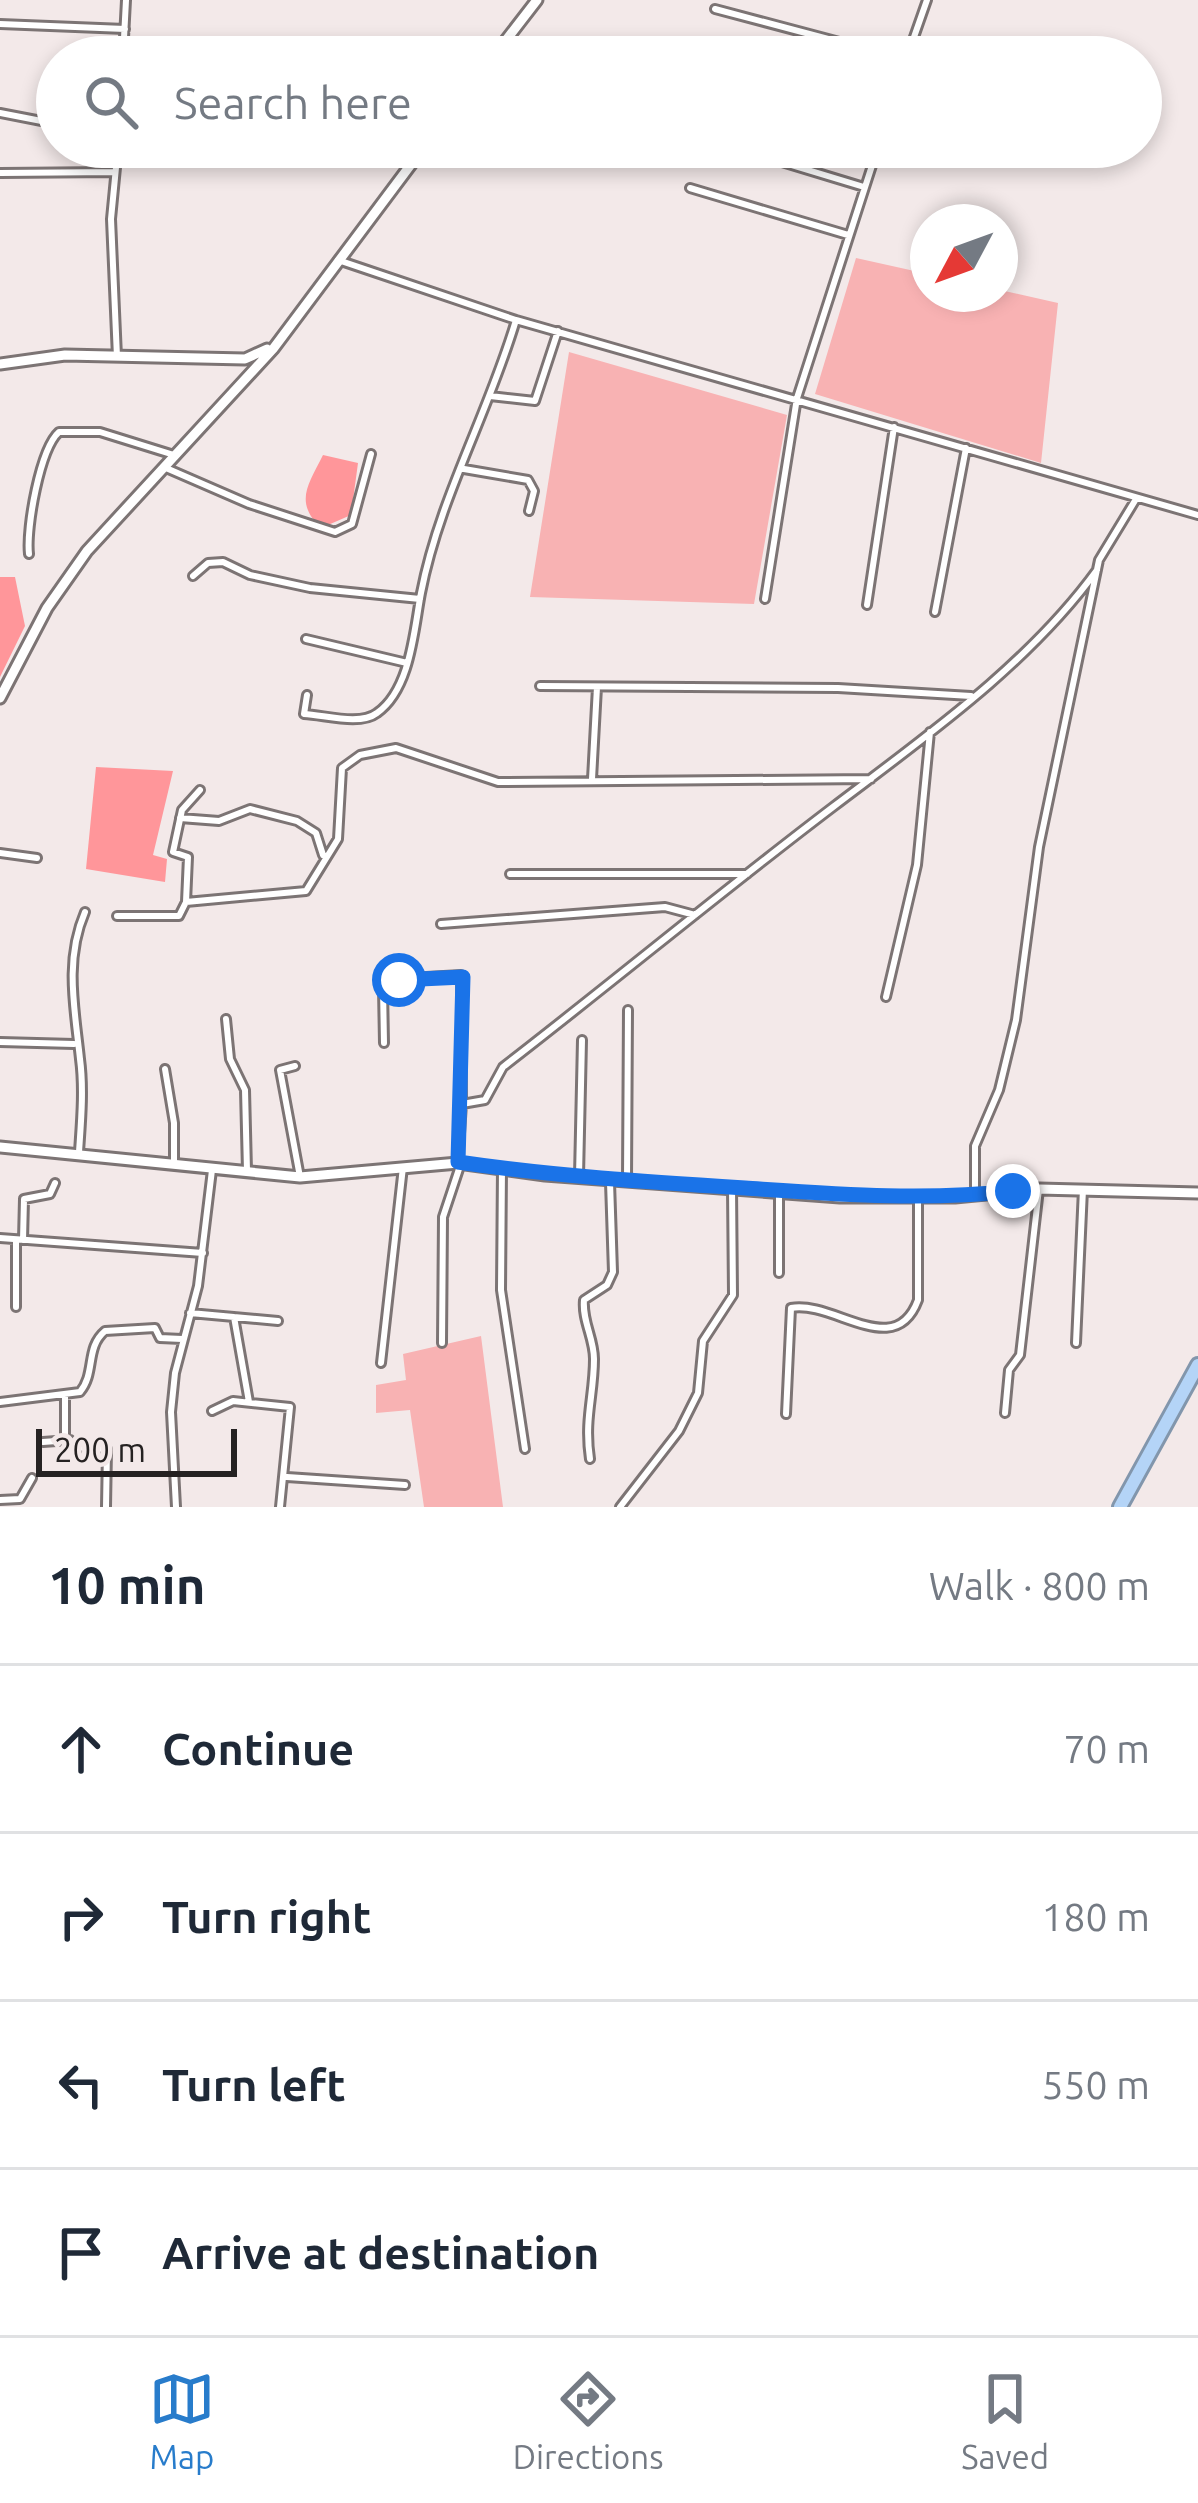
<!DOCTYPE html>
<meta charset="utf-8">
<style>
body{margin:0;font-family:Ubuntu,sans-serif;background:#f6f6f7;color:#1f2937}
.compass{position:absolute;left:910px;top:204px;width:108px;height:108px;border-radius:50%;background:#fff;box-shadow:0 6px 18px #0003;rotate:229deg}
.scale{position:absolute;left:36px;bottom:30px;width:201px;box-sizing:border-box;padding-left:12px;border:6px solid #252222;border-top:0;font-size:33px;line-height:42px;white-space:nowrap;color:#252222;-webkit-text-stroke:9px #f3e9e9;paint-order:stroke}
.stop{position:absolute;width:36px;height:36px;margin:-27px;border:9px solid #1a73e8;border-radius:50%;background:#fff}
.stop.end{background:#1a73e8;border-color:#fff;box-shadow:0 3px 12px #0008}
.list{margin:0;padding:0;list-style:none}
h2{display:flex;justify-content:space-between;align-items:center;height:156px;margin:0;padding:0 48px;font-size:51px}
h2 small{font-size:39px;font-weight:400;color:#747a83}
.list li{display:grid;grid-template-columns:78px 1fr auto;gap:36px;align-items:center;box-sizing:border-box;height:168px;padding:0 48px;border-top:3px solid #e0e1e3}
.list b{display:block;font-size:45px;white-space:nowrap}
.list em{font-size:39px;font-style:normal;color:#747a83}
.icon{flex:none;width:66px;height:66px;fill:none;stroke:currentColor;stroke-width:2;stroke-linecap:round;stroke-linejoin:round}
.map{position:relative;flex:none;width:1198px;height:1507px;overflow:hidden}
.search{position:absolute;background:#fff;box-shadow:0 6px 18px #0003;left:36px;right:36px;top:36px;height:132px;display:flex;align-items:center;gap:30px;box-sizing:border-box;padding:0 42px;border-radius:66px;color:#747a83;font-size:45px}
.sheet{height:828px;background:#fff}
nav{display:flex;justify-content:space-around;align-items:center;box-sizing:border-box;height:168px;border-top:3px solid #e0e1e3;background:#fff;font-size:33px;color:#747a83}
nav a{display:grid;justify-items:center;gap:6px}
nav .on{color:#287ccb}
.map>svg:first-child{display:block}
.green{fill:#f8b2b3}
.forest{fill:#ff969a}
.lines{fill:none;stroke-linecap:round;stroke-linejoin:round}
.street-casing{stroke:#7c7474;stroke-width:12}
.secondary-casing{stroke:#7c7474;stroke-width:15}
.highway-casing{stroke:#8296ac;stroke-width:18}
.street{stroke:#fff;stroke-width:6}
.secondary{stroke:#fff;stroke-width:9}
.highway{stroke:#b4d4f7;stroke-width:12}
.route{stroke:#1a73e8;stroke-width:15}
</style>
<div class="map">
<svg width="1198" height="1507" viewBox="0 0 1198 1507">
<rect width="100%" height="100%" fill="#f3e9e9"/>
<path class="green" d="M 856,258 L 928,274 L 928,294 L 1000,290 L 1058,303 L 1041,463 L 815,394 Z
M 569,352 L 787,415 L 754,604 L 530,597 Z
M 481,1336 L 503,1507 L 424,1507 L 410,1410 L 376,1413 L 376,1385 L 406,1380 L 403,1354 Z"/>
<path class="forest" d="M 323,455 L 358,463 L 351,515 L 321,528 C 294,502 308,485 323,455 Z
M 0,577 L 15,577 L 25,626 L 0,677 Z
M 96,767 L 173,771 L 153,855 L 167,859 L 165,882 L 86,869 Z"/>
<g class="lines">
<defs>
<path id="street" d="M 715,9 L 896,57
M 0,24 L 125,29
M 123,57 L 126,0
M 907,57 L 927,0
M 0,113 L 57,124
M 395,147 L 417,157
M 732,147 L 864,187
M 0,173 L 115,172
M 690,188 L 848,235
M 338,260 L 516,320 L 1198,515
M 117,357 L 111,219 L 118,147
M 490,396 L 535,401 L 558,331
M 166,468 L 249,504 L 335,532 L 352,524 L 371,454
M 464,469 L 528,480 L 534,491 L 529,511
M 29,554 C 26,528 40,449 59,432 L 100,432 L 174,455
M 193,576 L 208,563 L 223,562 L 250,575 L 310,588 L 420,599
M 765,599 L 797,398 L 878,147
M 867,605 L 894,427
M 935,612 L 966,448
M 306,639 L 407,663
M 540,686 L 838,688 L 971,696
M 307,695 L 304,714 C 325,715 360,726 377,713 C 411,689 414,629 421,593 C 439,499 489,412 516,320
M 592,779 L 597,687
M 180,818 L 219,821 L 250,809 L 297,821 L 316,833 L 323,855
M 0,853 L 37,858
M 510,874 L 747,874
M 186,902 L 188,857 L 173,852 L 182,810 L 200,790
M 117,916 L 179,916 L 186,902 L 306,891 L 338,839 L 342,768 L 360,755 L 396,748 L 498,782 L 871,779
M 441,924 L 665,907 L 695,915
M 886,997 L 917,865 L 930,732
M 226,1019 L 230,1059 L 245,1090 L 247,1171
M 0,1042 L 74,1044
M 384,1043 L 383,988 L 409,978 L 461,975 L 462,1104
M 295,1066 L 280,1070 L 300,1177
M 165,1069 L 174,1123 L 174,1162
M 79,1152 C 81,1122 84,1089 80,1059 C 75,1010 64,961 85,912
M 458,1162 L 462,1104 L 485,1100 L 503,1067 C 613,982 721,892 833,807 C 925,737 1028,665 1097,570
M 502,1168 L 501,1290 L 525,1449
M 579,1176 L 582,1040
M 627,1180 L 628,1010
M 975,1195 L 975,1146 L 999,1090 L 1016,1020 L 1039,847 L 1099,560 L 1136,499
M 0,1238 L 203,1253
M 23,1240 L 24,1199 L 50,1194 L 55,1183
M 779,1273 L 779,1194
M 16,1307 L 16,1240
M 190,1313 L 278,1321
M 234,1317 L 249,1402
M 442,1343 L 443,1217 L 461,1163
M 1076,1343 L 1083,1189
M 381,1363 L 403,1167
M 0,1402 L 80,1392 C 96,1373 85,1348 105,1331 L 155,1328 L 160,1338 L 182,1339
M 212,1411 L 233,1401 L 290,1407 L 280,1507
M 1005,1413 L 1009,1370 L 1020,1355 L 1039,1189
M 786,1414 L 791,1308 C 834,1300 895,1362 918,1300 L 918,1198
M 65,1441 L 65,1396
M 43,1442 L 70,1440 L 74,1447 L 107,1449 L 106,1507
M 590,1459 C 584,1419 594,1395 594,1359 C 594,1338 582,1321 584,1300 L 607,1285 L 613,1272 L 610,1182
M 287,1477 L 405,1485
M 0,1500 L 20,1499 L 32,1478
M 176,1507 L 171,1412 L 175,1373 L 198,1286 L 212,1170
M 620,1507 L 679,1431 L 698,1393 L 703,1341 L 733,1295 L 732,1188"/>
<path id="secondary" d="M 493,57 L 537,0
M 0,364 L 65,355 L 245,359 L 267,349
M 0,698 L 47,608 L 87,551 L 273,349 L 424,147
M 0,1147 L 300,1177 L 458,1163 L 545,1175 L 840,1197 L 955,1197 L 1039,1189 L 1198,1193"/>
<path id="highway" d="M 1120,1507 L 1198,1365"/>
</defs>
<use href="#street" class="street-casing"/>
<use href="#secondary" class="secondary-casing"/>
<use href="#highway" class="highway-casing"/>
<use href="#street" class="street"/>
<use href="#secondary" class="secondary"/>
<use href="#highway" class="highway"/>
</g>
<g class="lines">
<path class="route" d="M 399,980 L 463,977 L 458,1162 C 553,1176 649,1182 745,1188 C 835,1194 922,1201 1013,1191"/>
</g>
</svg>
<svg class="compass" viewBox="-18 -18 36 36"><path d="M0-13l5 13h-10z" fill="#e53935"/><path d="M0 13l5-13h-10z" fill="#747a83"/></svg>
<div class="scale">200 m</div>
<div class="stop" style="left:399px;top:980px"></div>
<div class="stop end" style="left:1013px;top:1191px"></div>
<div class="search"><svg class="icon" aria-label="search" viewBox="0 0 24 24"><circle cx="10" cy="10" r="6"/><path d="M15 15l6 6"/></svg>Search here</div>
</div>
<section class="sheet">
<h2>10 min<small>Walk · 800 m</small></h2>
<ul class="list">
<li><svg class="icon" aria-label="ahead" viewBox="0 0 24 24"><path d="M12 20V5M6 11l6-6 6 6"/></svg><div><b>Continue</b></div><em>70 m</em></li>
<li><svg class="icon" aria-label="right" viewBox="0 0 24 24"><path d="M7 20v-9h11M14 6l5 5-5 5"/></svg><div><b>Turn right</b></div><em>180 m</em></li>
<li><svg class="icon" aria-label="left" viewBox="0 0 24 24"><path d="M17 20v-9H6M10 6l-5 5 5 5"/></svg><div><b>Turn left</b></div><em>550 m</em></li>
<li><svg class="icon" aria-label="arrive" viewBox="0 0 24 24"><path d="M6 21V4h12l-3 4 3 4H6"/></svg><div><b>Arrive at destination</b></div></li>
</ul>
</section>
<nav>
<a class="on"><svg class="icon" aria-label="map" viewBox="0 0 24 24"><path d="M3 6l6-2 6 2 6-2v14l-6 2-6-2-6 2zM9 4v14M15 6v14"/></svg>Map</a>
<a><svg class="icon" aria-label="directions" viewBox="0 0 24 24"><path d="M12 3l9 9-9 9-9-9zM9 14v-3h6M13 9l2 2-2 2"/></svg>Directions</a>
<a><svg class="icon" aria-label="saved" viewBox="0 0 24 24"><path d="M7 4h10v16l-5-4-5 4z"/></svg>Saved</a>
</nav>
